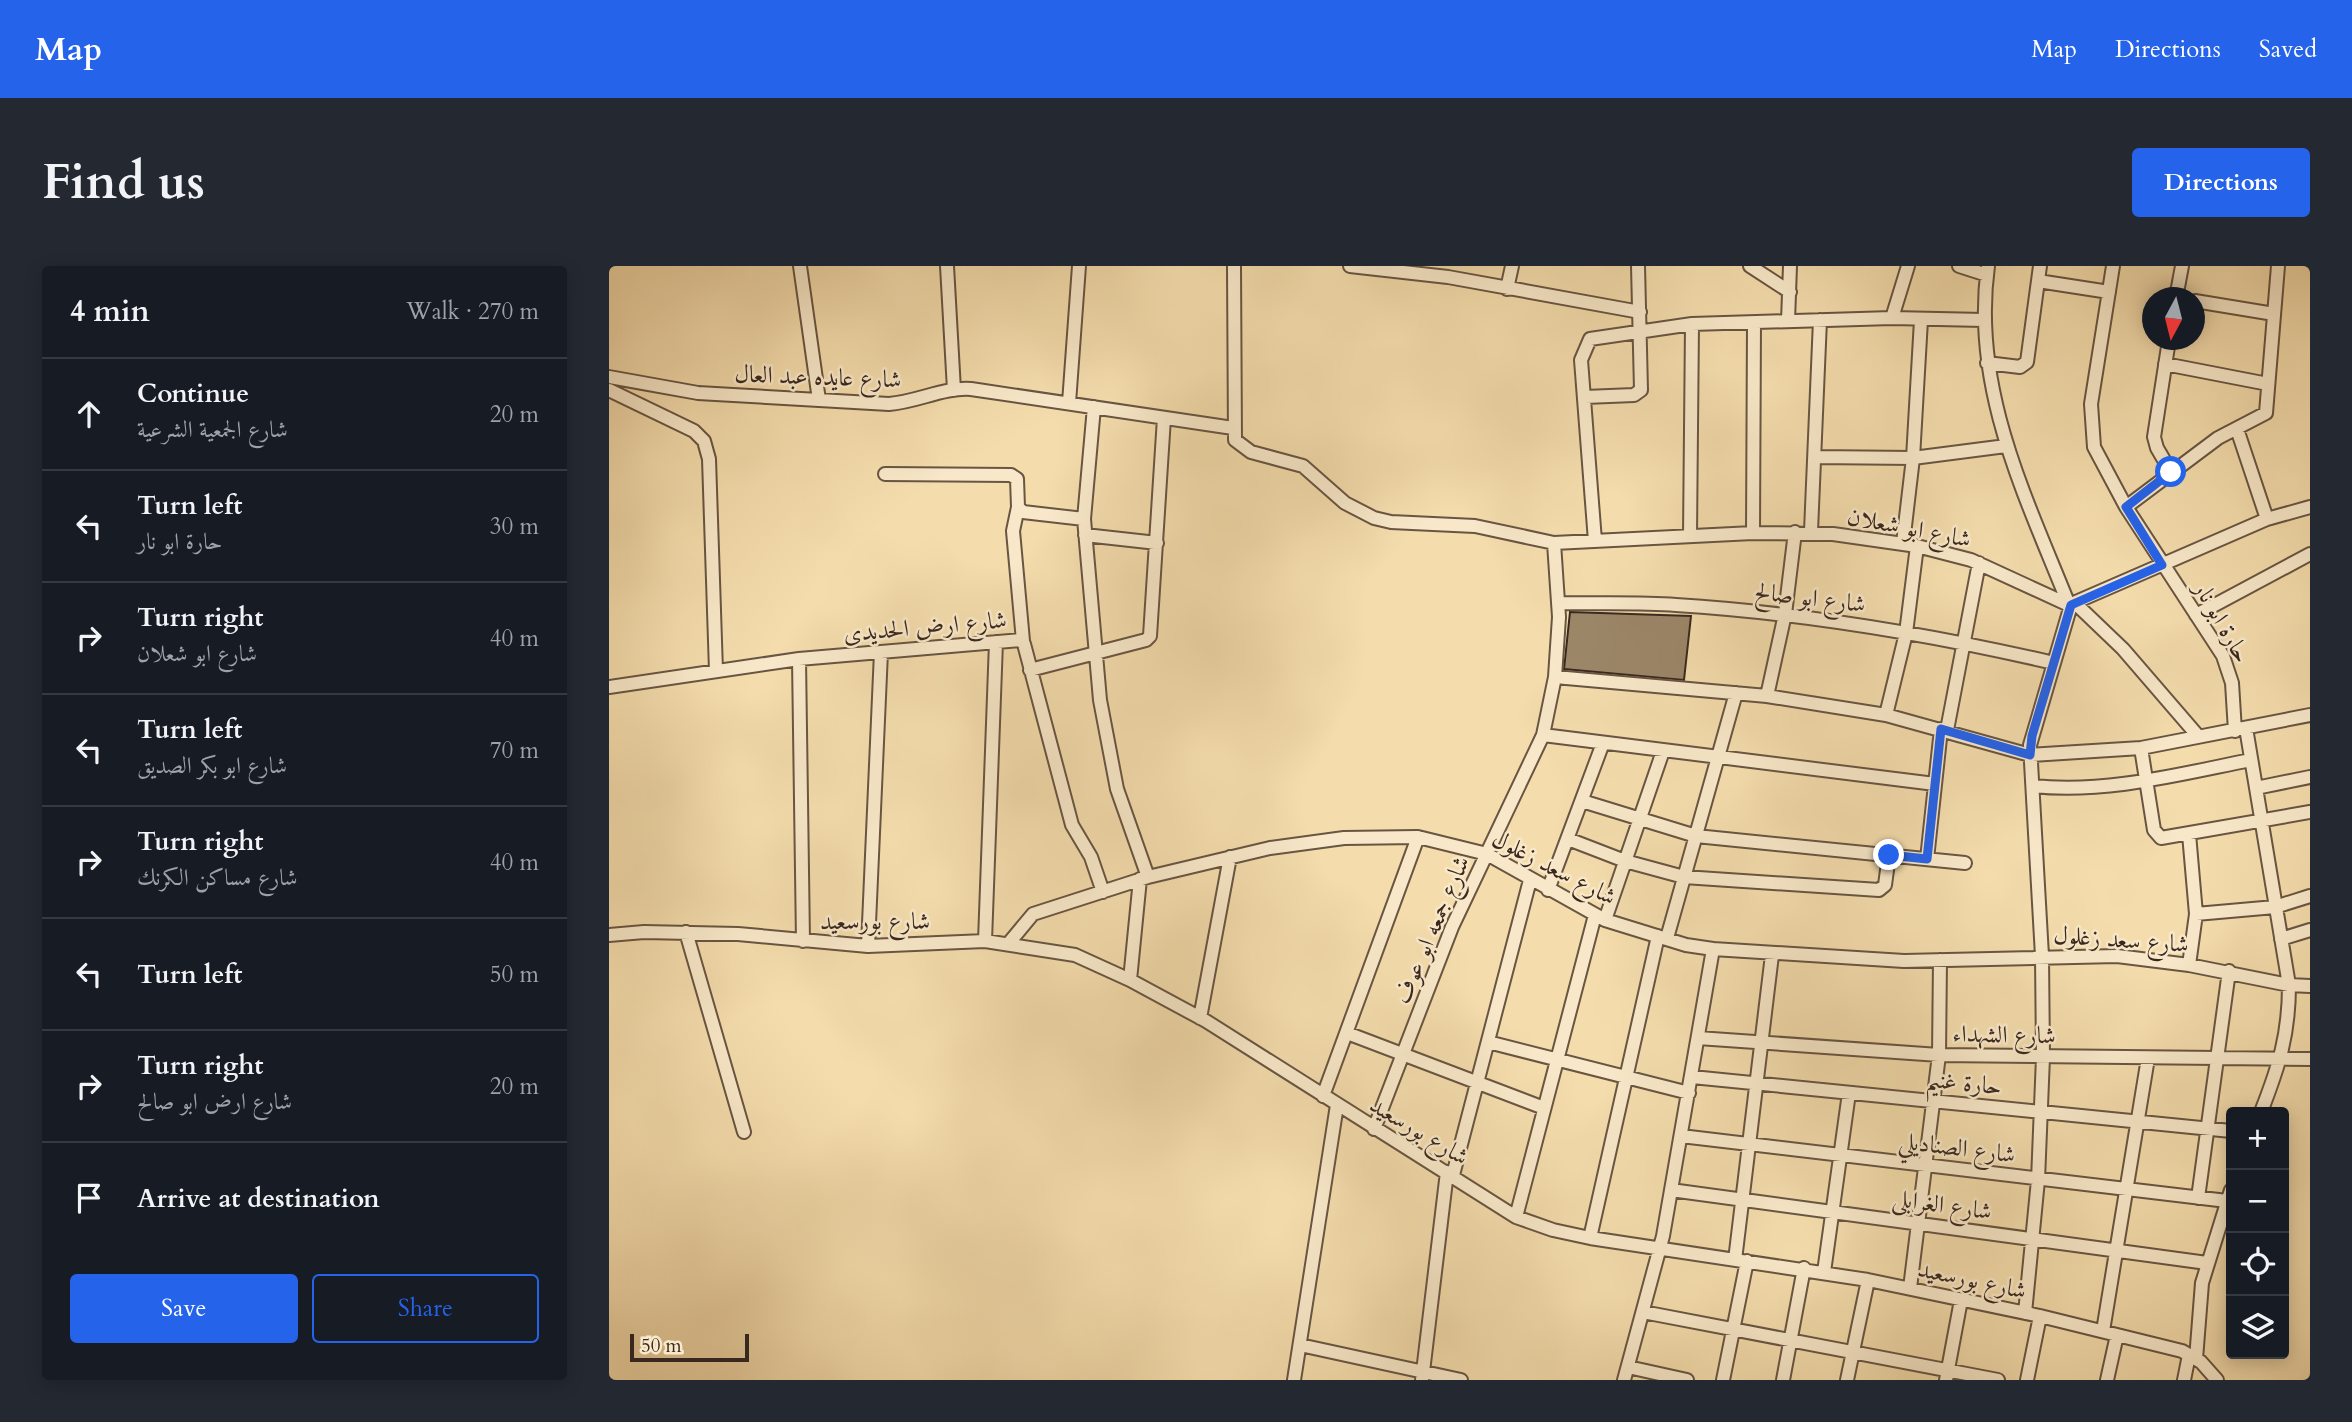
<!DOCTYPE html>
<meta charset="utf-8">
<style>
body{margin:0;font-family:Cardo,Amiri,serif;background:#242831;color:#f1f3f6}
.controls{position:absolute;right:21px;bottom:21px;display:grid;overflow:hidden;border-radius:7px;box-shadow:0 4px 18px #0003}
.controls button{width:63px;height:63px;display:grid;place-items:center;padding:0;border:0;border-bottom:2px solid #363941;background:#171b24;color:#f1f3f6;font:35px sans-serif}
.compass{position:absolute;left:1533px;top:21px;width:63px;height:63px;border-radius:50%;background:#171b24;box-shadow:0 4px 18px #0003;rotate:187deg}
.scale{position:absolute;left:21px;bottom:18px;width:119px;box-sizing:border-box;padding-left:7px;border:4px solid #3a281e;border-top:0;font-size:19px;line-height:24px;white-space:nowrap;color:#3a281e;-webkit-text-stroke:5px #f8e8c9;paint-order:stroke}
.stop{position:absolute;width:21px;height:21px;margin:-16px;border:5px solid #2563eb;border-radius:50%;background:#fff}
.stop.end{background:#2563eb;border-color:#fff;box-shadow:0 2px 7px #0008}
.list{margin:0;padding:0;list-style:none}
h2{display:flex;justify-content:space-between;align-items:center;height:91px;margin:0;padding:0 28px;font-size:30px}
h2 small{font-size:23px;font-weight:400;color:#9ea1a6}
.list li{display:grid;grid-template-columns:46px 1fr auto;gap:21px;align-items:center;box-sizing:border-box;height:112px;padding:0 28px;border-top:2px solid #363941}
.list b{display:block;font-size:26px;white-space:nowrap}
.list p{margin:0;font-size:23px;white-space:nowrap;color:#9ea1a6}
.list em{font-size:23px;font-style:normal;color:#9ea1a6}
.actions{display:flex;gap:14px;padding:21px 28px}
.actions a{flex:1;padding:16px 0;border:2px solid #2563eb;border-radius:7px;text-align:center;font-size:24px;color:#2563eb}
.actions .main{background:#2563eb;color:#fff}
.icon{flex:none;width:38px;height:38px;fill:none;stroke:currentColor;stroke-width:2;stroke-linecap:round;stroke-linejoin:round}
.map{position:relative;flex:none;width:1701px;height:1114px;overflow:hidden;border-radius:7px}
header{display:flex;align-items:center;gap:42px;box-sizing:border-box;height:98px;padding:0 35px;background:#2563eb;color:#fff}
header strong{font-size:33px}
nav{display:flex;gap:38px;margin-inline-start:auto;font-size:24px}
.intro{display:flex;align-items:center;justify-content:space-between;box-sizing:border-box;height:168px;padding:0 42px}
h1{margin:0;font-size:49px}
.button{padding:18px 32px;border-radius:7px;background:#2563eb;color:#fff;font-size:24px;font-weight:700}
main{display:flex;gap:42px;padding:0 42px}
aside{flex:1;background:#171b24;border-radius:7px;box-shadow:0 4px 18px #0003}
.map>svg:first-child{display:block}
.building{fill:#9b8668;stroke:#3a281e;stroke-width:2}
.lines{fill:none;stroke-linecap:round;stroke-linejoin:round}
.street-casing{stroke:#685542;stroke-width:16}
.street{stroke:#f8e8c9;stroke-width:12}
.route{stroke:#2563eb;stroke-width:9}
.labels{text-anchor:middle;dominant-baseline:central;stroke-width:5;stroke-linejoin:round;paint-order:stroke}
.street-label{font-size:24px;fill:#3a281e;stroke:#f8e8c9}
</style>
<header>
<strong>Map</strong>
<nav><a>Map</a><a>Directions</a><a>Saved</a></nav>
</header>
<div class="intro"><h1>Find us</h1><a class="button">Directions</a></div>
<main>
<aside>
<h2>4 min<small>Walk · 270 m</small></h2>
<ul class="list">
<li><svg class="icon" aria-label="ahead" viewBox="0 0 24 24"><path d="M12 20V5M6 11l6-6 6 6"/></svg><div><b>Continue</b><p>شارع الجمعية الشرعية</p></div><em>20 m</em></li>
<li><svg class="icon" aria-label="left" viewBox="0 0 24 24"><path d="M17 20v-9H6M10 6l-5 5 5 5"/></svg><div><b>Turn left</b><p>حارة ابو نار</p></div><em>30 m</em></li>
<li><svg class="icon" aria-label="right" viewBox="0 0 24 24"><path d="M7 20v-9h11M14 6l5 5-5 5"/></svg><div><b>Turn right</b><p>شارع ابو شعلان</p></div><em>40 m</em></li>
<li><svg class="icon" aria-label="left" viewBox="0 0 24 24"><path d="M17 20v-9H6M10 6l-5 5 5 5"/></svg><div><b>Turn left</b><p>شارع ابو بكر الصديق</p></div><em>70 m</em></li>
<li><svg class="icon" aria-label="right" viewBox="0 0 24 24"><path d="M7 20v-9h11M14 6l5 5-5 5"/></svg><div><b>Turn right</b><p>شارع مساكن الكرنك</p></div><em>40 m</em></li>
<li><svg class="icon" aria-label="left" viewBox="0 0 24 24"><path d="M17 20v-9H6M10 6l-5 5 5 5"/></svg><div><b>Turn left</b></div><em>50 m</em></li>
<li><svg class="icon" aria-label="right" viewBox="0 0 24 24"><path d="M7 20v-9h11M14 6l5 5-5 5"/></svg><div><b>Turn right</b><p>شارع ارض ابو صالح</p></div><em>20 m</em></li>
<li><svg class="icon" aria-label="arrive" viewBox="0 0 24 24"><path d="M6 21V4h12l-3 4 3 4H6"/></svg><div><b>Arrive at destination</b></div></li>
</ul>
<div class="actions"><a class="main">Save</a><a>Share</a></div>
</aside>
<div class="map">
<svg width="1701" height="1114" viewBox="0 0 1701 1114">
<rect width="100%" height="100%" fill="#f4dcac"/>
<filter id="stains"><feTurbulence type="fractalNoise" baseFrequency=".00286" numOctaves="4"/><feColorMatrix values="0 0 0 0 .2 0 0 0 0 .09 0 0 0 0 .02 0 0 0 .5 -.17"/></filter>
<radialGradient id="worn" r=".72"><stop offset=".6" stop-color="#630" stop-opacity="0"/><stop offset="1" stop-color="#630" stop-opacity=".3"/></radialGradient>
<path class="building" d="M 961,346 L 1082,350 L 1075,414 L 955,403 Z"/>
<g class="lines">
<defs>
<path id="street" d="M 191,0 L 210,134
M 338,0 L 345,124
M 625,0 L 626,174 L 642,186 L 694,200 L 736,237 L 765,252 L 782,256 L 866,260 L 945,277 L 1144,267 L 1224,268 L 1308,280 L 1362,294 L 1460,339 L 1658,253 L 1701,241
M 741,0 L 839,11 L 1031,46
M 1141,0 L 1181,26
M 1350,0 L 1378,9
M 1379,0 C 1362,122 1416,229 1460,339
M 1504,0 L 1482,138 L 1485,181 L 1517,241 L 1614,390 L 1623,417 L 1626,465
M 1429,15 L 1500,26
M 898,23 L 903,0
M 1567,32 L 1573,0
M 1586,35 L 1665,48
M 1283,52 L 1299,0
M 1179,55 L 1181,0
M 1560,74 L 1545,171 L 1548,182 L 1562,206
M 1378,97 L 1411,101 L 1418,96 L 1431,0
M 1556,98 L 1659,118
M 0,111 L 89,127 L 280,138 C 308,136 335,121 362,123 L 624,162
M 0,124 L 85,165 L 95,175 L 100,193 L 107,405
M 976,131 L 1025,129 L 1032,124 L 1029,0
M 460,137 L 470,0
M 485,141 L 475,253 L 491,434 L 508,523 L 539,611
M 1628,163 L 1658,253
M 1206,191 L 1304,192 L 1397,180
M 276,208 L 402,209 L 408,213 L 409,241 L 414,246 L 475,253
M 409,241 L 404,265 L 414,375
M 1517,241 L 1609,172 L 1657,147 L 1669,0
M 1202,265 L 1211,54
M 1144,267 L 1145,57
M 476,269 L 548,277
M 1081,270 L 1083,58
M 986,275 L 972,94 L 981,73 L 1083,58 L 1283,52 L 1375,54
M 1294,277 L 1304,192 L 1312,54
M 950,337 C 988,338 1028,336 1067,339 C 1194,347 1320,368 1445,397
M 1467,338 L 1514,383 L 1589,470
M 1587,349 L 1701,288
M 190,393 L 194,675
M 421,404 L 537,374 L 541,370 L 555,152
M 946,411 L 1158,430 L 1277,449 L 1421,489 L 1532,482 L 1701,449
M 0,421 L 190,393 L 411,374 L 415,378 L 463,559 L 482,591 L 494,626
M 1158,430 L 1176,348 L 1186,266
M 1277,449 L 1297,367 L 1308,280
M 1637,462 L 1680,719 C 1680,769 1670,800 1652,846
M 1338,464 L 1370,297
M 934,469 L 1326,518
M 1532,482 L 1545,564 L 1552,572 L 1701,546
M 1424,520 C 1496,528 1571,508 1642,494
M 1647,522 L 1701,511
M 973,535 L 1087,570 L 1356,597
M 1580,568 L 1587,648 L 1580,699
M 959,573 L 1016,595 L 1075,611 L 1270,624 L 1276,619 L 1280,589
M 1318,593 L 1332,463
M 939,624 L 994,477
M 1587,648 L 1666,641 L 1701,630
M 996,654 L 1054,485
M 77,666 L 135,866
M 0,669 L 35,666 L 129,668 L 259,680 L 376,675 L 466,689 L 521,714 L 597,755 L 907,951 L 944,964 L 981,972 L 1259,1014 L 1431,1050 L 1573,1085 L 1592,1096 L 1608,1114
M 1058,672 L 1127,427
M 1672,673 L 1701,664
M 376,675 L 387,376
M 399,678 L 424,648 L 539,611 L 661,582 L 735,572 L 809,571 L 878,588 L 996,654 L 1077,679 L 1104,683 L 1295,695 L 1508,690 L 1580,699 L 1680,719 L 1701,720
M 259,680 L 272,386
M 521,714 L 531,613
M 591,752 L 621,591
M 738,767 L 935,842
M 1089,772 L 1330,789 L 1701,793
M 879,776 L 1080,827
M 1083,811 L 1622,865
M 714,830 L 809,571
M 765,863 L 843,661 L 934,469 L 946,411 L 950,351 L 945,277
M 1072,870 L 1618,935
M 844,909 L 921,614
M 1062,924 L 1598,997
M 1589,932 L 1620,705
M 907,951 L 986,649
M 981,972 L 1049,670
M 1126,994 L 1163,689
M 1215,1006 L 1240,827
M 1301,1022 L 1330,789 L 1331,694
M 1034,1046 L 1389,1114
M 1416,1047 L 1429,914 L 1434,791 L 1433,690 L 1421,479 L 1462,339
M 1494,1065 L 1539,792
M 691,1079 L 852,1114
M 1587,1093 L 1593,1017 L 1622,924
M 1019,1101 L 1078,1114
M 685,1114 L 728,839
M 813,1114 L 838,906
M 1015,1114 L 1054,970 L 1104,683
M 1114,1114 L 1138,995
M 1174,1114 L 1195,1002
M 1238,1114 L 1259,1014
M 1337,1114 L 1352,1034
M 1418,1114 L 1431,1050
M 1498,1114 L 1508,1069
M 1575,1114 L 1580,1089"/>
</defs>
<use href="#street" class="street-casing"/>
<use href="#street" class="street"/>
</g>
<g class="lines">
<path class="route" d="M 1280,589 L 1318,593 L 1332,463 L 1421,489 L 1423,470 L 1462,339 L 1553,299 L 1517,241 L 1562,206"/>
</g>
<g class="labels">
<g class="street-label">
<text transform="translate(209 111) rotate(2)">شارع عايده عبد العال</text>
<text transform="translate(1300 262) rotate(11)">شارع ابو شعلان</text>
<text transform="translate(1201 332) rotate(7)">شارع ابو صالح</text>
<text transform="translate(1613 356) rotate(60)">حارة ابو نار</text>
<text transform="translate(316 361) rotate(-5)">شارع ارض الحديدى</text>
<text transform="translate(945 602) rotate(27)">شارع سعد زغلول</text>
<text x="266" y="655">شارع بورسعيد</text>
<text transform="translate(823 664) rotate(-67)">شارع جمعه ابو عوف</text>
<text transform="translate(1512 674) rotate(4)">شارع سعد زغلول</text>
<text transform="translate(1395 769) rotate(1)">شارع الشهداء</text>
<text transform="translate(1355 817) rotate(6)">حارة غنيم</text>
<text transform="translate(810 865) rotate(31)">شارع بورسعيد</text>
<text transform="translate(1348 882) rotate(7)">شارع الصناديلي</text>
<text transform="translate(1333 939) rotate(8)">شارع الغرابلى</text>
<text transform="translate(1363 1014) rotate(12)">شارع بورسعيد</text>
</g>
</g>
<rect width="100%" height="100%" filter="url(#stains)"/>
<rect width="100%" height="100%" fill="url(#worn)"/>
</svg>
<div class="controls">
<button>+</button>
<button>−</button>
<button><svg class="icon" aria-label="locate" viewBox="0 0 24 24"><circle cx="12" cy="12" r="6"/><path d="M12 2v4M12 18v4M2 12h4M18 12h4"/></svg></button>
<button><svg class="icon" aria-label="layers" viewBox="0 0 24 24"><path d="M12 4l9 5-9 5-9-5zM3 14l9 5 9-5"/></svg></button>
</div>
<svg class="compass" viewBox="-18 -18 36 36"><path d="M0-13l5 13h-10z" fill="#e53935"/><path d="M0 13l5-13h-10z" fill="#9ea1a6"/></svg>
<div class="scale">50 m</div>
<div class="stop" style="left:1562px;top:206px"></div>
<div class="stop end" style="left:1280px;top:589px"></div>
</div>
</main>
